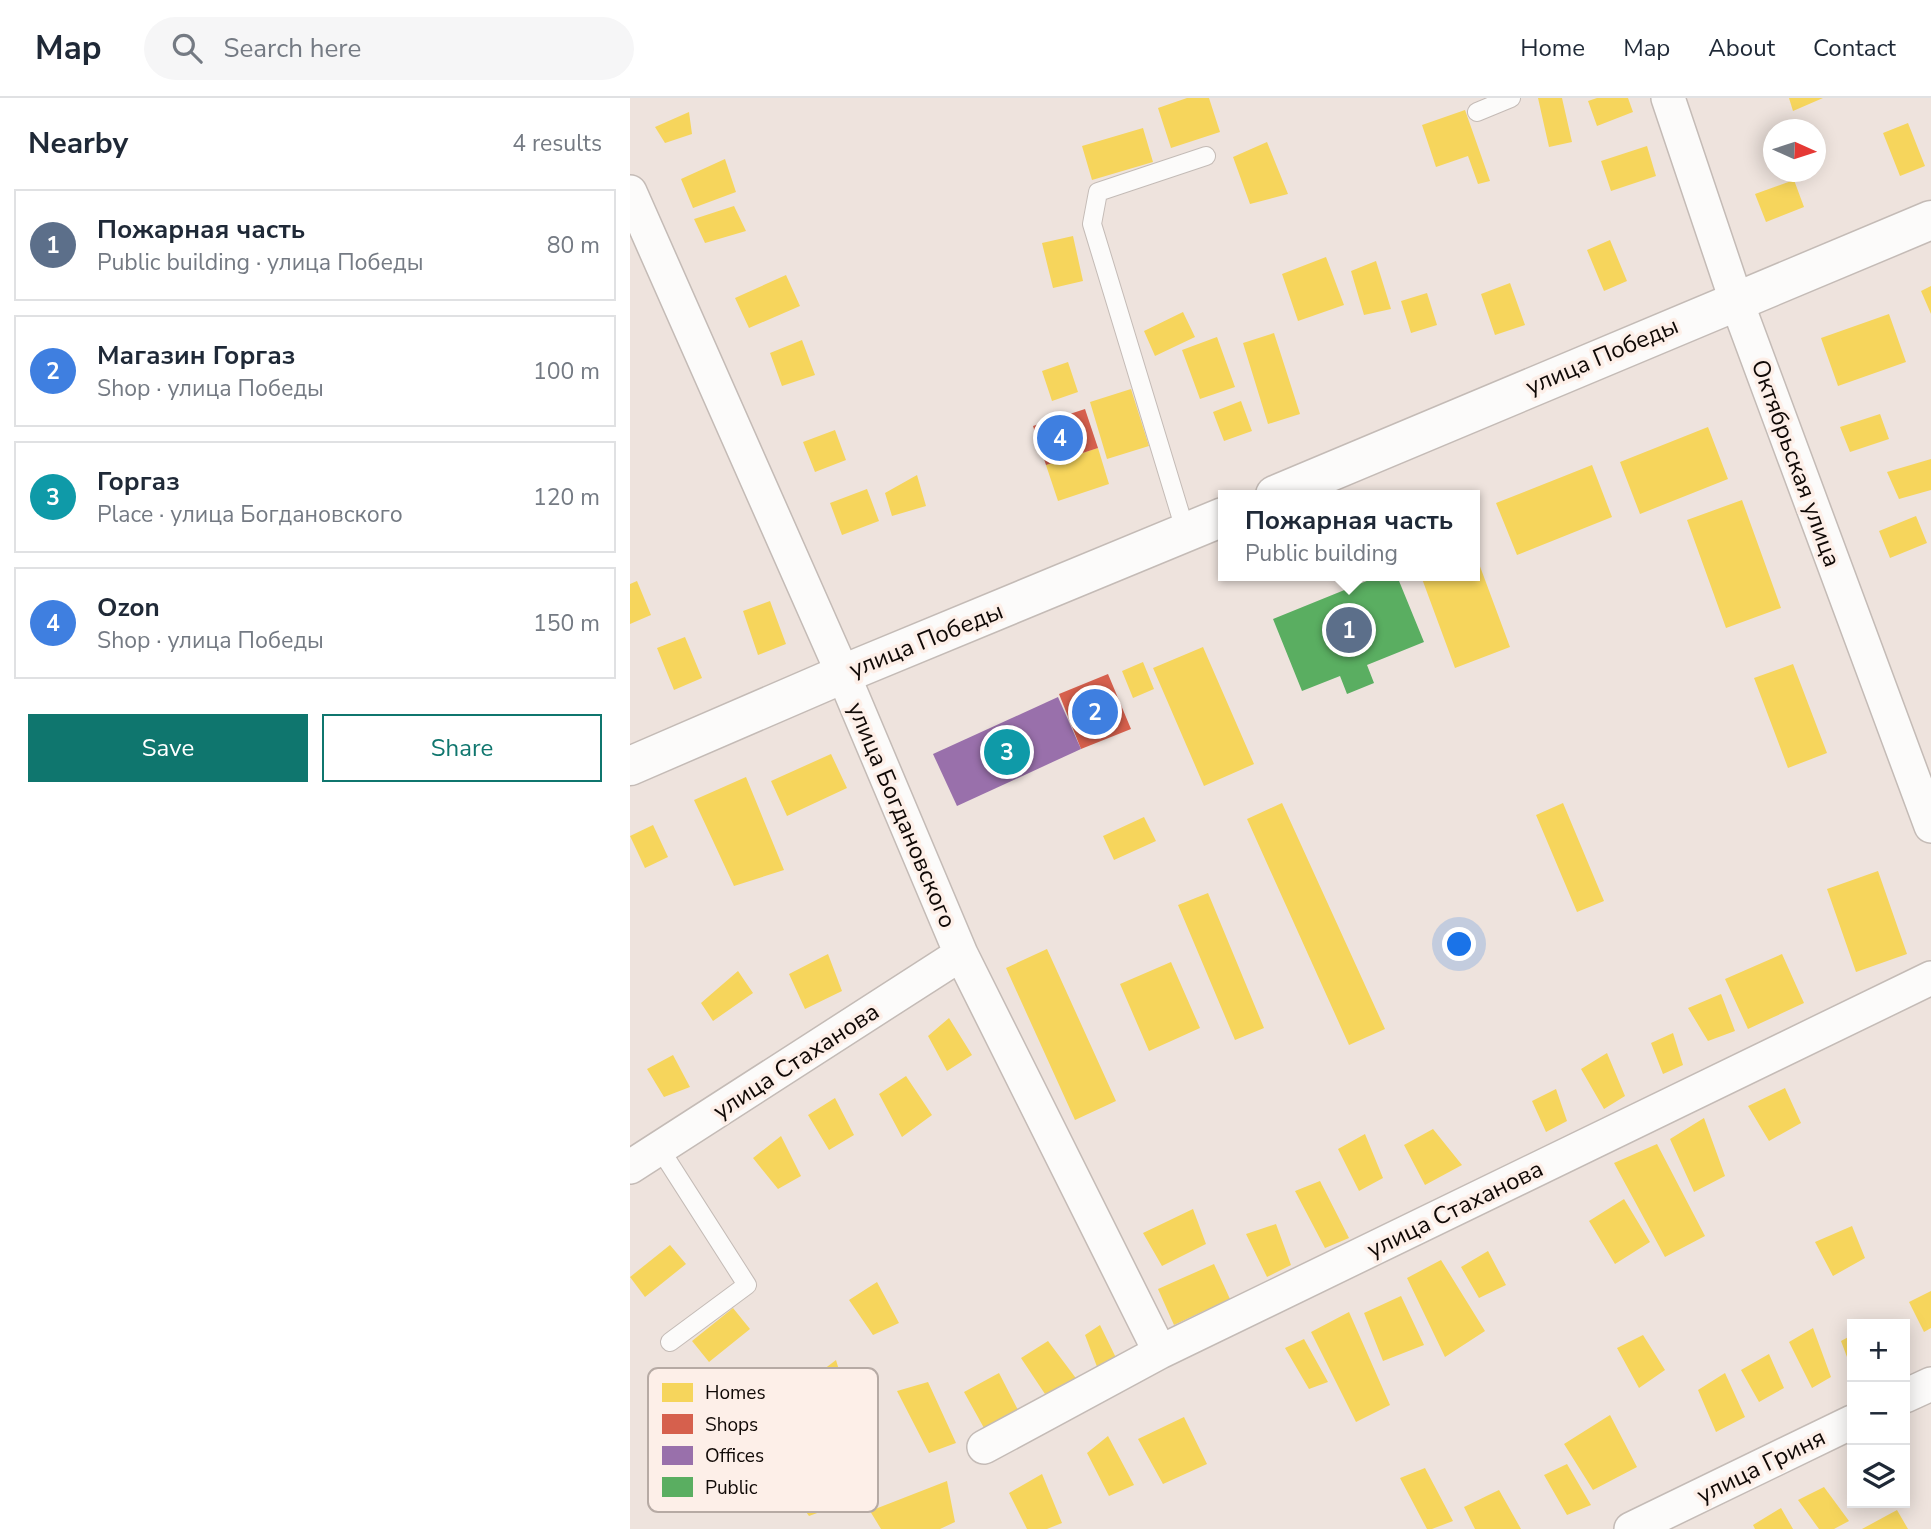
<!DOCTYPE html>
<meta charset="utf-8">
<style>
body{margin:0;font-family:"Nunito Sans",sans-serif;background:#f6f6f7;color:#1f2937}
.controls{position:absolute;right:21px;bottom:21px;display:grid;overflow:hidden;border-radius:0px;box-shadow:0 4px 18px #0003}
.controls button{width:63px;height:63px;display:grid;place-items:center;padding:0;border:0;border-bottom:2px solid #e0e1e3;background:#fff;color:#1f2937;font:35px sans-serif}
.compass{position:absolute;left:1133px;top:21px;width:63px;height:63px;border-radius:50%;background:#fff;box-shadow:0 4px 18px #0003;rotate:93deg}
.you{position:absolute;left:830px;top:847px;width:24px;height:24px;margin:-18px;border:5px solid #fff;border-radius:50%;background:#1a73e8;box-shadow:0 0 0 10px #1a73e833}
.badge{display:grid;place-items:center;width:46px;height:46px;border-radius:50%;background:#0f766e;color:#fff;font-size:23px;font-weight:700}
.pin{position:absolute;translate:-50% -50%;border:4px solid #fff;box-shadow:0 2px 7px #0006}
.popup{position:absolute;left:588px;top:392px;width:262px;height:91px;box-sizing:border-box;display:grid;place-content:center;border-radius:0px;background:#fff;filter:drop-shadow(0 2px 5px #0005);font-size:23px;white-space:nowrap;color:#747a83}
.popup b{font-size:26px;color:#1f2937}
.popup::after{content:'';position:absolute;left:50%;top:100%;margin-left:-14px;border:14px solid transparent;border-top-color:#fff}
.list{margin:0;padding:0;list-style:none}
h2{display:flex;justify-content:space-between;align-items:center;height:91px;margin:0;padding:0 28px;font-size:30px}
h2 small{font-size:23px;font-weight:400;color:#747a83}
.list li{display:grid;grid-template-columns:46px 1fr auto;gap:21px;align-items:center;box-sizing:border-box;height:112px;margin:0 14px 14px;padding:0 14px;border:2px solid #e0e1e3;border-radius:0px}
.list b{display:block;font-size:26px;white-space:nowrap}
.list p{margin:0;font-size:23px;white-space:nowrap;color:#747a83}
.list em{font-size:23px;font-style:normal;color:#747a83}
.actions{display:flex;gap:14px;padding:21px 28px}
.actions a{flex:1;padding:16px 0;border:2px solid #0f766e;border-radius:0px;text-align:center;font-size:24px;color:#0f766e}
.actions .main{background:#0f766e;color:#fff}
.icon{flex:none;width:38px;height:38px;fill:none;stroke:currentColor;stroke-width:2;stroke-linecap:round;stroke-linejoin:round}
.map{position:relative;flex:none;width:1301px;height:1431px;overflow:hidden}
header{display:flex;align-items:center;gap:42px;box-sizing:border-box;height:98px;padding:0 35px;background:#fff;border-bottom:2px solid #e0e1e3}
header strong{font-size:33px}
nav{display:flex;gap:38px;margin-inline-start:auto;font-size:24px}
.search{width:490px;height:63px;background:#f6f6f7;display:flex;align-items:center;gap:18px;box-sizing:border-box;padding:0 24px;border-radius:38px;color:#747a83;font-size:26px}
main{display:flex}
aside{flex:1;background:#fff}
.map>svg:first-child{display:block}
.homes{fill:#f6d55c}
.shops{fill:#d6604d}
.offices{fill:#9970ab}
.public{fill:#5aae61}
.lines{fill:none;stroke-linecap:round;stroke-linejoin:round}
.lane-casing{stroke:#c4bbb6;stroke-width:20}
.street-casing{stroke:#c4bbb6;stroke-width:36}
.secondary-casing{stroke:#c4bbb6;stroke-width:41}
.lane{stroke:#fcfbfa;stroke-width:18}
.street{stroke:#fcfbfa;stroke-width:33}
.secondary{stroke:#fcfbfa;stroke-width:38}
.labels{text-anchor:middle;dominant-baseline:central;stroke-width:7;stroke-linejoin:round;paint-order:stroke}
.street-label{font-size:24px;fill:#100906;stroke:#fdefe8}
.key{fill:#fdefe8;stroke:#b6aaa4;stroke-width:2}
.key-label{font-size:19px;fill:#100906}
</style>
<header>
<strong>Map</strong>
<div class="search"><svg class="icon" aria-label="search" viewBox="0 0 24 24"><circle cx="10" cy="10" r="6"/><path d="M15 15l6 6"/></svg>Search here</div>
<nav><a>Home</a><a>Map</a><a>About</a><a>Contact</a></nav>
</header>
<main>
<aside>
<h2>Nearby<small>4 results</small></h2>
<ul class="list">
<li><span class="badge" style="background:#5c6f8a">1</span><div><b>Пожарная часть</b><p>Public building · улица Победы</p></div><em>80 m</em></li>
<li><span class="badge" style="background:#3f7fe0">2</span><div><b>Магазин Горгаз</b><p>Shop · улица Победы</p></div><em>100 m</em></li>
<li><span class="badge" style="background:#0f9aa8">3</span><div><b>Горгаз</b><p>Place · улица Богдановского</p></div><em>120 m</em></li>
<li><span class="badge" style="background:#3f7fe0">4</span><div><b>Ozon</b><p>Shop · улица Победы</p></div><em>150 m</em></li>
</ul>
<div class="actions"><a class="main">Save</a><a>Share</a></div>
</aside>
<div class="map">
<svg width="1301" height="1431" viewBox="0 0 1301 1431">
<rect width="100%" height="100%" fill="#eee3dd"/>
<path class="homes" d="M 557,0 L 579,0 L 590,34 L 541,50 L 528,10 Z
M 908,0 L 932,0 L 942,44 L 919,49 Z
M 967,0 L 998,0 L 1003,14 L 967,28 L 958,3 Z
M 1159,0 L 1193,0 L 1163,13 Z
M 835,12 L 860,83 L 848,86 L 838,58 L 806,69 L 792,27 Z
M 59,14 L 62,36 L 35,45 L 25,29 Z
M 1278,25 L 1295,68 L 1270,78 L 1253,35 Z
M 513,30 L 523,64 L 462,82 L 452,48 Z
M 637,44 L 658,96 L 620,106 L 603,59 Z
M 1017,48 L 1026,78 L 981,93 L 971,63 Z
M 95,61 L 106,94 L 63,110 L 51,81 Z
M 1164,82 L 1174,109 L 1136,124 L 1125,96 Z
M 104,108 L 116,133 L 75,145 L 64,121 Z
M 443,138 L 453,183 L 423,190 L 412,145 Z
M 980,142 L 997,183 L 974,193 L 957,152 Z
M 696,159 L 714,207 L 668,223 L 652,176 Z
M 746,163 L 761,211 L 734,217 L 721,173 Z
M 156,177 L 170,208 L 119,230 L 105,200 Z
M 880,185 L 895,227 L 865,237 L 851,196 Z
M 1301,188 L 1301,216 L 1291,193 Z
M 797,195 L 807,227 L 781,235 L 771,203 Z
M 553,214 L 565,239 L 525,258 L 514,233 Z
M 1259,216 L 1276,264 L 1208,288 L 1191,240 Z
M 644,235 L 670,316 L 638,326 L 613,245 Z
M 587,239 L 605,289 L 570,301 L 552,252 Z
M 172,242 L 185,277 L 152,288 L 140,255 Z
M 438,264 L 448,294 L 422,303 L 412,273 Z
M 501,291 L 519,348 L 477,361 L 460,304 Z
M 611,303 L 622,333 L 594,343 L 583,314 Z
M 1250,316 L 1259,341 L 1220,354 L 1210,329 Z
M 1078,329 L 1098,381 L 1010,416 L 990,364 Z
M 205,332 L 216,362 L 185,374 L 173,344 Z
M 468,350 L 479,386 L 428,403 L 416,367 Z
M 1301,361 L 1301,392 L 1269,401 L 1257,374 Z
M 962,367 L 982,419 L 887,457 L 866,405 Z
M 287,377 L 296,408 L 262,418 L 255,395 Z
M 237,391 L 249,423 L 212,437 L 200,405 Z
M 1112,402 L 1151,510 L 1096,530 L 1057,422 Z
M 1286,418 L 1297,445 L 1260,460 L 1249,433 Z
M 845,455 L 880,549 L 825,570 L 791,478 L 845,478 Z
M 7,483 L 21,517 L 0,526 L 0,486 Z
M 140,503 L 156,546 L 128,557 L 113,513 Z
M 55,539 L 72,580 L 44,592 L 27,550 Z
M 573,549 L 624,666 L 574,688 L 523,570 Z
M 513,564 L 524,591 L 503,600 L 492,573 Z
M 1163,566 L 1197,655 L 1158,670 L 1124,580 Z
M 201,656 L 217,690 L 157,718 L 141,683 Z
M 116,679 L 154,772 L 104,788 L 64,702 Z
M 652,705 L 755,931 L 719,947 L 617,721 Z
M 933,705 L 974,803 L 947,814 L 906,717 Z
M 514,719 L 526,743 L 484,762 L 473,738 Z
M 23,727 L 38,759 L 15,770 L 0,738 Z
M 1248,773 L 1277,856 L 1226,874 L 1197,791 Z
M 578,795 L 634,930 L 605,942 L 548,807 Z
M 417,851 L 486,1003 L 445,1022 L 376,870 Z
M 198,856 L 212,893 L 175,911 L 159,876 Z
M 1152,856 L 1174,905 L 1118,931 L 1095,881 Z
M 541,864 L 570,930 L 519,953 L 490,886 Z
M 108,873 L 123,895 L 83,923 L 71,905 Z
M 1091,896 L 1105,933 L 1078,943 L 1058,910 Z
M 319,920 L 342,957 L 317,973 L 298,938 Z
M 1043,935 L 1053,967 L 1033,976 L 1021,945 Z
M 977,955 L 995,998 L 974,1011 L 951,971 Z
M 43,957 L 60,989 L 34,999 L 17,971 Z
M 276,978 L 302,1017 L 272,1039 L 249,996 Z
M 1155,990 L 1171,1025 L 1139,1043 L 1118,1008 Z
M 926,991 L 937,1023 L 916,1034 L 902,1003 Z
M 205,1000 L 224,1037 L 199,1052 L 178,1017 Z
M 1074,1020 L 1095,1078 L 1064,1094 L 1040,1041 Z
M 803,1031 L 832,1067 L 795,1087 L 774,1047 Z
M 735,1036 L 753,1080 L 729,1093 L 708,1051 Z
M 151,1038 L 171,1078 L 148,1091 L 123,1060 Z
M 1027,1046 L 1075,1138 L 1035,1159 L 984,1065 Z
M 690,1083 L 719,1140 L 695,1150 L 665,1093 Z
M 994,1101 L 1020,1144 L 985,1166 L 959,1123 Z
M 563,1111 L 576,1146 L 532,1168 L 513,1135 Z
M 646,1126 L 661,1167 L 637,1179 L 616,1136 Z
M 1222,1128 L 1235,1160 L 1203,1178 L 1185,1144 Z
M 40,1147 L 56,1166 L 15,1199 L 0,1179 Z
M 858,1153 L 876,1187 L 849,1200 L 831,1169 Z
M 811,1162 L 855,1233 L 815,1259 L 777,1180 Z
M 584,1166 L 600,1201 L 544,1227 L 528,1191 Z
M 247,1184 L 269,1225 L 243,1237 L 219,1202 Z
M 1301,1193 L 1301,1230 L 1294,1234 L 1279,1204 Z
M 771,1198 L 794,1247 L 753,1263 L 734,1215 Z
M 103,1210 L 120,1231 L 79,1264 L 62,1243 Z
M 719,1214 L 760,1307 L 726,1324 L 681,1234 Z
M 470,1227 L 489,1266 L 469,1274 L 455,1237 Z
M 1183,1230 L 1201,1279 L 1182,1290 L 1159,1244 Z
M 1013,1237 L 1035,1272 L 1009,1290 L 987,1250 Z
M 1222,1237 L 1222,1267 L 1220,1267 L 1211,1243 Z
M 674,1241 L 698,1284 L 679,1291 L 655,1250 Z
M 418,1243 L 448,1283 L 415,1296 L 391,1260 Z
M 1139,1256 L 1154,1290 L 1129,1304 L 1111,1272 Z
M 206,1262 L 216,1296 L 197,1302 L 185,1278 Z
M 369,1275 L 388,1312 L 354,1330 L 334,1294 Z
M 1095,1275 L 1115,1319 L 1086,1334 L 1068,1292 Z
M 298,1284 L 326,1345 L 299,1355 L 267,1293 Z
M 980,1317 L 1007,1369 L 963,1392 L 934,1346 Z
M 554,1319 L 577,1366 L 533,1386 L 508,1341 Z
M 478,1338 L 504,1387 L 479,1398 L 457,1355 Z
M 937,1366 L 961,1407 L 937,1417 L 914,1377 Z
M 795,1370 L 823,1423 L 802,1431 L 797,1431 L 770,1380 Z
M 185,1373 L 209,1407 L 179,1418 L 158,1389 Z
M 412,1376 L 432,1425 L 417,1431 L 397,1431 L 379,1395 Z
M 317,1383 L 325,1424 L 310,1431 L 251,1431 L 240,1413 Z
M 1194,1389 L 1219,1423 L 1204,1431 L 1189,1431 L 1168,1402 Z
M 869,1392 L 891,1431 L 845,1431 L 834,1409 Z
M 1151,1410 L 1163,1431 L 1125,1431 L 1123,1427 Z
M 1267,1412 L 1278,1431 L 1232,1431 Z"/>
<path class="shops" d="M 455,311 L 468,350 L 416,367 L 403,328 Z
M 478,576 L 501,631 L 451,651 L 429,596 Z"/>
<path class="offices" d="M 428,599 L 451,651 L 327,708 L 303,656 Z"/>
<path class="public" d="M 749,478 L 767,478 L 794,544 L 737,567 L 744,585 L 717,596 L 710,578 L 672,593 L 643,521 Z"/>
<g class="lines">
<defs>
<path id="lane" d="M 847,14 L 881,0
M 556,435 L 462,126 L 468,94 L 576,58
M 30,1051 L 117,1187 L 40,1244"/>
<path id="street" d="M 1038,0 L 1106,202 L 1301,728
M 0,94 L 213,576 L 331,856 L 530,1254
M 0,1069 L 331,856
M 1275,1298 L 1301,1286
M 354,1349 L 530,1254 L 1301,880
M 1001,1431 L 1222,1324"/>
<path id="secondary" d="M 645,397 L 1301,122
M 0,668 L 213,576 L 593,419"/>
</defs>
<use href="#lane" class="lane-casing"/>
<use href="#street" class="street-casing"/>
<use href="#secondary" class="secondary-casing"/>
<use href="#lane" class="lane"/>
<use href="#street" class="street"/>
<use href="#secondary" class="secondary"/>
</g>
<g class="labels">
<g class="street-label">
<text transform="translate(972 258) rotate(-23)">улица Победы</text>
<text transform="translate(1166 365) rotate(70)">Октябрьская улица</text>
<text transform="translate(296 542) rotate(-22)">улица Победы</text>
<text transform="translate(272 717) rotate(67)">улица Богдановского</text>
<text transform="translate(166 963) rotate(-33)">улица Стаханова</text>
<text transform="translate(825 1111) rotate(-26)">улица Стаханова</text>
<text transform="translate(1131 1368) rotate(-26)">улица Гриня</text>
</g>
</g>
<rect x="18" y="1270" width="230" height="144" rx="10" class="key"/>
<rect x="32" y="1285" width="31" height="19" fill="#f6d55c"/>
<rect x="32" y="1316" width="31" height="20" fill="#d6604d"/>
<rect x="32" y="1348" width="31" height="19" fill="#9970ab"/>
<rect x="32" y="1379" width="31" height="20" fill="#5aae61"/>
<g class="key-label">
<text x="75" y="1301">Homes</text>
<text x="75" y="1333">Shops</text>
<text x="75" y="1364">Offices</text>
<text x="75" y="1396">Public</text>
</g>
</svg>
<div class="controls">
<button>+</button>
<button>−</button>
<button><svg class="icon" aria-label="layers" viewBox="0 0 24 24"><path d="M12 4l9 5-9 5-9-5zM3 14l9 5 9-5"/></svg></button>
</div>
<svg class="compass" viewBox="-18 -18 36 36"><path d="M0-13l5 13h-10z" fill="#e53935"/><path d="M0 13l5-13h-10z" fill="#747a83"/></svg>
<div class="you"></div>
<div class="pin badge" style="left:719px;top:532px;background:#5c6f8a">1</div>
<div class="popup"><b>Пожарная часть</b>Public building</div>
<div class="pin badge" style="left:465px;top:614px;background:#3f7fe0">2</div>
<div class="pin badge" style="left:377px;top:654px;background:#0f9aa8">3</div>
<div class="pin badge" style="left:430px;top:340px;background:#3f7fe0">4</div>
</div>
</main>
